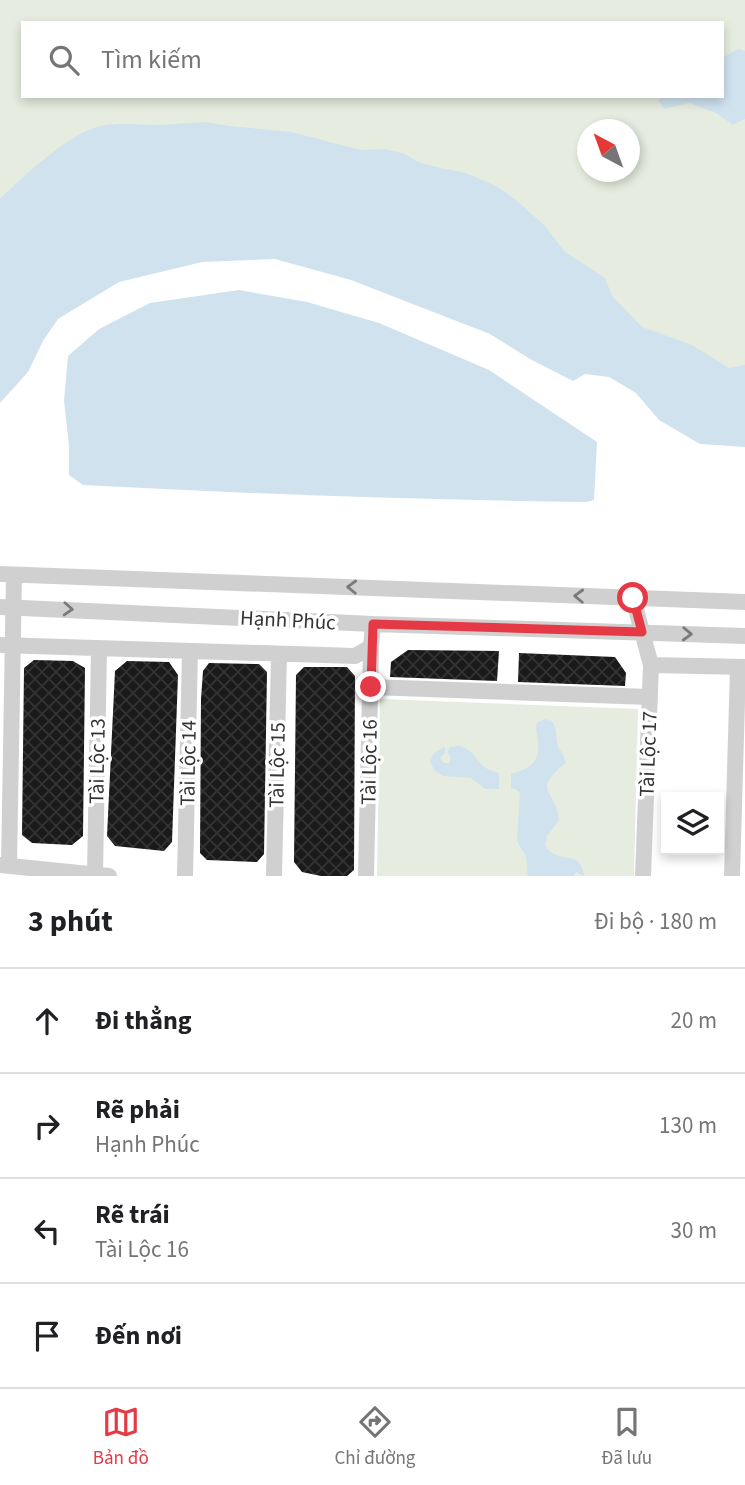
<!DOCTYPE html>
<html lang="vi">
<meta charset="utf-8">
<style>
body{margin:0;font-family:"Source Sans 3",sans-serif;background:#f2f2f2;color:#202124}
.controls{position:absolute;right:21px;bottom:21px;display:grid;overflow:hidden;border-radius:0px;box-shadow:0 4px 10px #0003}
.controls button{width:63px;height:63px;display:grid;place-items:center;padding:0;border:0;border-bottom:2px solid #e0e0e0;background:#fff;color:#202124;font:35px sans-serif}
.compass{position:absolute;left:577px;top:119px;width:63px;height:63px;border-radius:50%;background:#fff;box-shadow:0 4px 10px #0003;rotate:319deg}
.stop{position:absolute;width:21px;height:21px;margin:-16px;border:5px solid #e63946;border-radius:50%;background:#fff}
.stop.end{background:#e63946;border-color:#fff;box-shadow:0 2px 7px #0008}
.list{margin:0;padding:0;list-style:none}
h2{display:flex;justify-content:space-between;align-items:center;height:91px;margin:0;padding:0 28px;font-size:30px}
h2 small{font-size:23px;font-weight:400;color:#757577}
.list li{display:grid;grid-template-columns:46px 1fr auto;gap:21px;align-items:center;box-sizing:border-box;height:105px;padding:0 28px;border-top:2px solid #e0e0e0}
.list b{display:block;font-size:26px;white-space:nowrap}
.list p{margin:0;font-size:23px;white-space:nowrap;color:#757577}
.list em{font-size:23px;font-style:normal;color:#757577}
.icon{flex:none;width:38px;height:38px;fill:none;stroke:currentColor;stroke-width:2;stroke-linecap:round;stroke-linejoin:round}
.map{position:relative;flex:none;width:745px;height:876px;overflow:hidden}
.search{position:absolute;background:#fff;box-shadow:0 4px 10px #0003;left:21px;right:21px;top:21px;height:77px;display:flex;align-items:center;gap:18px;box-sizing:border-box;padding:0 24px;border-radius:0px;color:#757577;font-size:26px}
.sheet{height:511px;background:#fff}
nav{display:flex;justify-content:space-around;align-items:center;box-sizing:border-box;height:98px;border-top:2px solid #e0e0e0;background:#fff;font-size:19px;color:#757577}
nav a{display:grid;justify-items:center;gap:4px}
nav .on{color:#e63946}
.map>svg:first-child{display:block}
.green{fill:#e6ecdf;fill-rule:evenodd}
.water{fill:#cfe2ee}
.building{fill:url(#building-cross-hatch)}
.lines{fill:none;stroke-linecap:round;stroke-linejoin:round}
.minor{stroke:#d0d0d0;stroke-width:16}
.oneway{stroke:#7a7a7a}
.route{stroke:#e63946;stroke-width:9}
.labels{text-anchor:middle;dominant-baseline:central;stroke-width:7;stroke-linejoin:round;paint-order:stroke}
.street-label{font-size:21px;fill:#333;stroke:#fff}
</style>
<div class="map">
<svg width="745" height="876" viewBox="0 0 745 876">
<defs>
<pattern id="building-cross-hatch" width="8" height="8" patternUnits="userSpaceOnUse" patternTransform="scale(1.75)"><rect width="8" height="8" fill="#1a1a1a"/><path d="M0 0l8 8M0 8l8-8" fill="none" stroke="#333"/></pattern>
</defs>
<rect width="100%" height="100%" fill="#fff"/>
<path class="green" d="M 0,0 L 745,0 L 745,396 L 423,225 L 0,291 ZM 23,23 L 722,23 L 722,96 L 23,96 ZM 588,130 L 630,130 L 630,172 L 588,172 Z
M 380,699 L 638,709 L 634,876 L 377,876 Z"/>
<path class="water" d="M 738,49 L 745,51 L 745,119 L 733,125 L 716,113 L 689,103 L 664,109 L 658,100 L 665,96 L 722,96 L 722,58 Z
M 205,122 L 229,126 L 291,132 L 361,150 L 385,149 L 405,154 L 418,162 L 440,168 L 466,173 L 496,186 L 516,200 L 545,226 L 565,252 L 605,278 L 612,296 L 642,327 L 692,345 L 729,368 L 745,365 L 745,447 L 700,444 L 659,420 L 636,393 L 609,377 L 585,374 L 573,381 L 530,359 L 490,334 L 351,280 L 275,259 L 202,262 L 119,282 L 58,319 L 43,341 L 28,372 L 0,403 L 0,199 C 21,178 72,131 101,126 C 122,122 141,125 161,125 C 176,124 190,123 205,122 Z
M 239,290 L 307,302 L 379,323 L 489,370 L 597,442 L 594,500 L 586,502 C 419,500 251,494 83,485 L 69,475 L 69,446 L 64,401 L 68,356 L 99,329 L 150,303 Z
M 544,719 L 552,721 C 558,729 555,736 558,746 C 561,752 564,755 566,763 C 530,791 556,789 559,820 L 547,836 L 545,846 C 559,866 580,847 584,876 L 576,872 L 574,876 L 528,876 C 526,869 528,861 525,854 C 522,849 519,847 517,840 L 520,793 L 517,790 L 511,788 L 511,774 C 530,768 540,763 538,741 C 537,733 535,730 537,723 Z
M 460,746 C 478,751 476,769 499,773 L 499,789 L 485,789 L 471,778 L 443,776 L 434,770 L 430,761 L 434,753 L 445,747 L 445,753 L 440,758 L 444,763 L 449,763 L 451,758 L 448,753 L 449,747 Z"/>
<path class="building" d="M 408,650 L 499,651 L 497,681 L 390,677 L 391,662 Z
M 519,653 L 615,657 L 626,673 L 625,686 L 518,682 Z
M 34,660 L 73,661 L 85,668 L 83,836 L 72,845 L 32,843 L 22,835 L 24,668 Z
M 127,661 L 169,662 L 178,675 L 172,842 L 164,851 L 115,846 L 107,836 L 115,671 Z
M 209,663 L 259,664 L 267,672 L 264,854 L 257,862 L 207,860 L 200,853 L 201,699 L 203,671 Z
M 304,667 L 347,667 L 355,676 L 354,870 L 347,876 L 321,876 L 302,872 L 294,862 L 296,675 Z"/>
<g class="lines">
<path class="minor" d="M 0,574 L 745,602
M 633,598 L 651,665 L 643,876
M 0,607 L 373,624 L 745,636
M 0,645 L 355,656 L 371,647 L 373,624
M 651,665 L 745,667
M 371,687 L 650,697
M 0,865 L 109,876
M 9,866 L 14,575
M 95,875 L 99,648
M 185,876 L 190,651
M 274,876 L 279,654
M 366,876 L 371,647
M 732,876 L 738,667"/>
</g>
<defs><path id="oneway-chevron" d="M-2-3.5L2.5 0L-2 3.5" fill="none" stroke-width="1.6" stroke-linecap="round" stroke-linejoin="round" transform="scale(1.75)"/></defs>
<g class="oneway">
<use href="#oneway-chevron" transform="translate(352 587) rotate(-178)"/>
<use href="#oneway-chevron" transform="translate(579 596) rotate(-178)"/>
<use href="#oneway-chevron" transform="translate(68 609) rotate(3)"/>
<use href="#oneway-chevron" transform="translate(687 634) rotate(2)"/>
</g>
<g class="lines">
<path class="route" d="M 371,687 L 373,624 L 642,632 L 633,598"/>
</g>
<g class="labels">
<g class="street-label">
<text transform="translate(288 620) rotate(3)">Hạnh Phúc</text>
<text transform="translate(648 754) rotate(-88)">Tài Lộc 17</text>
<text transform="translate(97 761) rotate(-89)">Tài Lộc 13</text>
<text transform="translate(369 762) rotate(-89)">Tài Lộc 16</text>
<text transform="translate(188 763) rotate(-89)">Tài Lộc 14</text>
<text transform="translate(277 765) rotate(-89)">Tài Lộc 15</text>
</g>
</g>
</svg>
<div class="controls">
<button><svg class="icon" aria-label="layers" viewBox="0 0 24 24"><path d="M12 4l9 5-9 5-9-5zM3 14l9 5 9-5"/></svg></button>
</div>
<svg class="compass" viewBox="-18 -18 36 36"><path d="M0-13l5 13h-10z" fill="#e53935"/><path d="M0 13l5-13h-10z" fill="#757577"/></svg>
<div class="stop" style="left:633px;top:598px"></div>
<div class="stop end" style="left:371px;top:687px"></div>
<div class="search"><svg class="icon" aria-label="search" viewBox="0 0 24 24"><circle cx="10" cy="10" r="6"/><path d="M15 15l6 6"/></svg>Tìm kiếm</div>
</div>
<section class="sheet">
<h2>3 phút<small>Đi bộ · 180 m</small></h2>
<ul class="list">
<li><svg class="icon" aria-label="ahead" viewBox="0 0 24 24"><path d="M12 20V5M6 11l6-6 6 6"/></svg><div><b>Đi thẳng</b></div><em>20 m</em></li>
<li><svg class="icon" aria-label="right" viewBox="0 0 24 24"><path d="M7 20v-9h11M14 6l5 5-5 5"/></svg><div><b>Rẽ phải</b><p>Hạnh Phúc</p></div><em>130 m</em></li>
<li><svg class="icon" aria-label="left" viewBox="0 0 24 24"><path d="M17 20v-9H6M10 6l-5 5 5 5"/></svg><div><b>Rẽ trái</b><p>Tài Lộc 16</p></div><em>30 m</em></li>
<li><svg class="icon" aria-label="arrive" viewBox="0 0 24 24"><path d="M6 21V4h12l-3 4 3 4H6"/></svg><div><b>Đến nơi</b></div></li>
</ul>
</section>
<nav>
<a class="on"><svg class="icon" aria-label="map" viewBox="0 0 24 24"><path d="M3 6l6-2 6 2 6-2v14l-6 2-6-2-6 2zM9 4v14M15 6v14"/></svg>Bản đồ</a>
<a><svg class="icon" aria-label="directions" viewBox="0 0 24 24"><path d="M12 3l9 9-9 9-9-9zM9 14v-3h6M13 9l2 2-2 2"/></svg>Chỉ đường</a>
<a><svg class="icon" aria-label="saved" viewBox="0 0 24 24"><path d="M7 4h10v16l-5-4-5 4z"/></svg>Đã lưu</a>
</nav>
